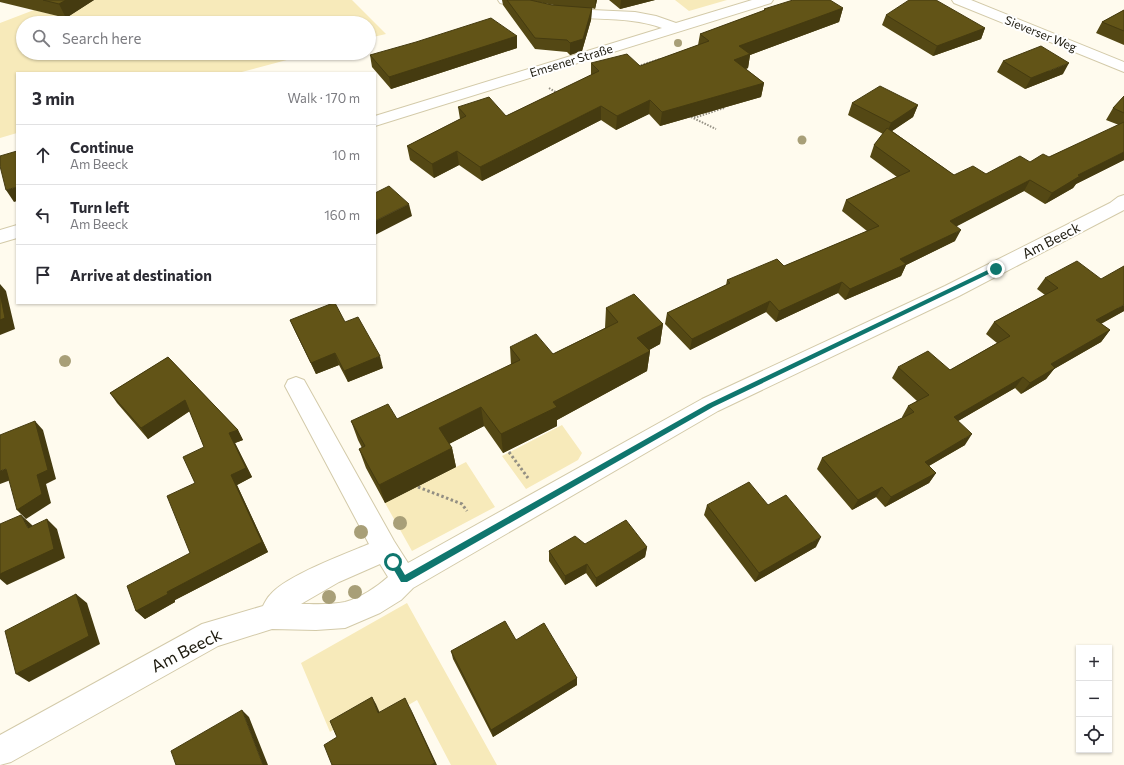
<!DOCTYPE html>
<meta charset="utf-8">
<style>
body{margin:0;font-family:Commissioner,sans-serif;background:#f7f7f7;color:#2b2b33}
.controls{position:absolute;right:12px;bottom:12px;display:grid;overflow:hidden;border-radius:0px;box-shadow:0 1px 3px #0004}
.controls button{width:36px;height:36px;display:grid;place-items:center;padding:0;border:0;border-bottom:1px solid #e1e1e2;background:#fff;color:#2b2b33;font:20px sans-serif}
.stop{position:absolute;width:12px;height:12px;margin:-9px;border:3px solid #0f766e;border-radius:50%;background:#fff}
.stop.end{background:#0f766e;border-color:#fff;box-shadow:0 1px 4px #0008}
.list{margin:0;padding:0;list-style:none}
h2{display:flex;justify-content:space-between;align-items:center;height:52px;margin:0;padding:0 16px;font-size:17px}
h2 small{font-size:13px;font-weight:400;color:#7c7c81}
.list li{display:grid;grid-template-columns:26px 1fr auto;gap:12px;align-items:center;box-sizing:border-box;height:60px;padding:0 16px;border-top:1px solid #e1e1e2}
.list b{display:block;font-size:15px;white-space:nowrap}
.list p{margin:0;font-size:13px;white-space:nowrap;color:#7c7c81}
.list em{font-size:13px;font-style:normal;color:#7c7c81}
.icon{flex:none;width:22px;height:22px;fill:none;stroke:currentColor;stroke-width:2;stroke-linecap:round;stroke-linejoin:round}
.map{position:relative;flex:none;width:1124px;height:765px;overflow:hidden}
.search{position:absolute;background:#fff;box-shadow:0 1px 3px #0004;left:16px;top:16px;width:360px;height:44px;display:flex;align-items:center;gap:10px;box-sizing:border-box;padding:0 14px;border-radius:22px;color:#7c7c81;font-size:15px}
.panel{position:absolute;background:#fff;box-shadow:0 1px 3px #0004;left:16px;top:72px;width:360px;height:232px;border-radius:0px}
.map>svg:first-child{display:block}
.green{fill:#f7eaba}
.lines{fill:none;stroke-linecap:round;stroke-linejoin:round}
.minor-casing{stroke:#d3caa9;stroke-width:2}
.path-far1{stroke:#938f83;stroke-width:2;stroke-dasharray:1.5 1.5;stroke-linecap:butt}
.path{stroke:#938f83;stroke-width:3;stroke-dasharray:2.5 2.5;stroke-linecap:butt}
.minor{fill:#fff;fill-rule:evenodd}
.tree{fill:#a89f78}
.wall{fill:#544814;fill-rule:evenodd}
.shaded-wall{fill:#453b10}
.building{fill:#625417;stroke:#453b10}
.route{fill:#0f766e}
.labels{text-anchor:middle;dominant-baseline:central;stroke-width:4;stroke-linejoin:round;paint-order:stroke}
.far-street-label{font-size:12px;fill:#1c190d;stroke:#fff}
.street-label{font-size:14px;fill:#1c190d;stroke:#fff}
.near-street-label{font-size:17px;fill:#1c190d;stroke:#fff}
</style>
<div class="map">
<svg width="1124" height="765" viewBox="0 0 1124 765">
<rect width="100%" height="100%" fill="#fffbee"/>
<path class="green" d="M 94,0 L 352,0 L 386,34 L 369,38 L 369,23 L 23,23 L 23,53 L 313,53 L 238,73 L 17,73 L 17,133 L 0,138 L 0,23 L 34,10 L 66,18 Z
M 675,0 L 727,0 L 689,11 Z
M 562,425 L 582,453 L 578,460 L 526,489 L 502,456 Z
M 466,462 L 495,507 L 412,551 L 385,503 Z
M 407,603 L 497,765 L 451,765 L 417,700 L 383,720 L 336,728 L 330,732 L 301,663 Z"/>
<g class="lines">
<defs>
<path id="minor" d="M 498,0 L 521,0 L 570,9 L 635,12 L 656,16 L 676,23 L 752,0 L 773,0 L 771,3 L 375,126 L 375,116 L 662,28 C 632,17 601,20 570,17 C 546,15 523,9 500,3 Z
M 952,0 L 971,0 L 1124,62 L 1124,72 L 954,3 Z
M 1124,195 L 1124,210 L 1122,211 L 959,296 L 718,411 L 413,588 L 401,600 L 380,613 L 345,628 L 316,630 L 272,629 L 218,646 L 11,762 L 0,765 L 0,735 L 202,624 L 263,606 C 265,602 267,598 270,595 C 285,576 345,554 369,544 L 285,386 L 288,380 L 296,377 L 304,380 L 394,541 L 408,563 L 702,399 L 945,286 L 1110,203 L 1118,197 ZM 380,564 L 388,577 C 377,587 360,598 345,602 C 331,605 314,604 301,604 L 339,582 Z
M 17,225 L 17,238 L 0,243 L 0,230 Z"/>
</defs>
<use href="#minor" class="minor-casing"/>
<path class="path-far1" d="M 638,66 L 660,59
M 549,88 L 559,94
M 691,117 L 697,117 L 724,108
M 691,117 L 716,129"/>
<path class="path" d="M 509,452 L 528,478
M 418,487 L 462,504 L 467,511"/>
<use href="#minor" class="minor"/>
</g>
<g class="tree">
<circle cx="678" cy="43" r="4"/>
<circle cx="802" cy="140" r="4.5"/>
<circle cx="65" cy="361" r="6"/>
<circle cx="400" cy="523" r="7"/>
<circle cx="361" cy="532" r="7"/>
<circle cx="355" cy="592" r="7"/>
<circle cx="329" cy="597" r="7"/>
</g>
<path class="wall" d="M 0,0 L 94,0 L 66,18 L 0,2 Z
M 502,0 L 597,0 L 595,9 L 592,8 L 591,20 L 582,51 L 570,55 L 567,52 L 535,49 L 503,5 ZM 533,1 L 559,6 L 552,5 Z
M 609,0 L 655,0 L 620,9 Z
M 843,8 L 839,22 L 750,55 L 748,68 L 746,69 L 764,83 L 761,97 L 660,126 L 649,114 L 616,130 L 601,120 L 482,181 L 459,165 L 434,178 L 410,160 L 407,146 L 460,119 L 458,107 L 506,116 L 591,75 L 591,63 L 640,66 L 698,45 L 700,34 L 764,11 L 764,9 Z
M 1124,10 L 1124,45 L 1096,33 L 1102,22 Z
M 886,15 L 985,28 L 981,39 L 933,56 L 882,25 Z
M 517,36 L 517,48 L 391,89 L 372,67 L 370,55 Z
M 1003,61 L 1063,74 L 1025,89 L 997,72 Z
M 1124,96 L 1124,160 L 1076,184 L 1073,188 L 1045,204 L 1024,191 L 956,226 L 955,241 L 906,265 L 901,276 L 845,300 L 838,293 L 776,322 L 766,312 L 690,350 L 665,324 L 667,313 L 726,285 L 727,280 L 784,266 L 867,231 L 842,211 L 846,200 L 897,177 L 870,157 L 874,145 L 883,134 L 848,115 L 852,103 L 918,105 L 913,117 L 892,131 L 954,175 L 986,174 L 1030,162 L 1049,157 L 1119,125 L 1106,120 L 1113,108 Z
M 1045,278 L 1124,311 L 1101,324 L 1110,330 L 1101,342 L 1054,369 L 1046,379 L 1021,394 L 1015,388 L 958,421 L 965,445 L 929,466 L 936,473 L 929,483 L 885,507 L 876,497 L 852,510 L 817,469 L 822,458 L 902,418 L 902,417 L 908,406 L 917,401 L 892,378 L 898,367 L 950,370 L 997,343 L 986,334 L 994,322 L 1045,295 L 1037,289 Z
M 606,308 L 663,324 L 660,344 L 649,350 L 650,351 L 647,371 L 557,420 L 557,426 L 503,453 L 484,426 L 449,444 L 452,448 L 456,467 L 385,503 L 366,468 L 359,449 L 362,448 L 358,440 L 351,421 L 397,419 L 511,365 L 510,347 L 553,354 L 605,328 Z
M 290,320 L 345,322 L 383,368 L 348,382 L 339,365 L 316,374 L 295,331 Z
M 168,357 L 238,430 L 243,440 L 235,443 L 252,477 L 237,485 L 268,552 L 175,600 L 175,602 L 145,619 L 136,611 L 190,553 L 204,447 L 190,411 L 148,439 L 117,403 L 110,393 Z
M 707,505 L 768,505 L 816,547 L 755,582 L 704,515 Z
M 585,544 L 647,547 L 645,557 L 596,587 L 586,573 L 565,585 L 549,561 L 549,551 Z
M 516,640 L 577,678 L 577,685 L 493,737 L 453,659 L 451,651 Z"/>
<path class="shaded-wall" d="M 66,0 L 94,0 L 66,18 L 59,4 Z
M 595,0 L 597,0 L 595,9 Z
M 621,0 L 655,0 L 620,9 Z
M 592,8 L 591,20 L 582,51 L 570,55 L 570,43 Z
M 843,8 L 839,22 L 750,55 L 748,68 L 732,74 L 734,60 L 739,46 Z
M 985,28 L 981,39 L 933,56 L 937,46 Z
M 517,36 L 517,48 L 391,89 L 389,77 Z
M 1069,63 L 1063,74 L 1025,89 L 1031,78 Z
M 764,83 L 761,97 L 660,126 L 662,112 Z
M 650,100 L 649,114 L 616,130 L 617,116 Z
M 918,105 L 913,117 L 886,135 L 891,123 Z
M 601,106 L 601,120 L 482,181 L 480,167 Z
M 457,151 L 459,165 L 434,178 L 432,164 Z
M 1124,152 L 1124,160 L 1076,184 L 1073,188 L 1045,204 L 1052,193 L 1078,175 Z
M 1030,180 L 1024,191 L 944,233 L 950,221 Z
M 17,187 L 17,201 L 14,202 L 6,190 Z
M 409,204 L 412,216 L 375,235 L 375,221 Z
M 961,230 L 955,241 L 906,265 L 901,276 L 845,300 L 850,289 L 900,259 Z
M 842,282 L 838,293 L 776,322 L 779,311 Z
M 0,284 L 6,291 L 15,329 L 0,335 Z
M 770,301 L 766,312 L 690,350 L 692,339 Z
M 1124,305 L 1124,311 L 1087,331 L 1096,320 Z
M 663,324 L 660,344 L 635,358 L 637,338 Z
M 1110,330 L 1101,342 L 1054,369 L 1046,379 L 1021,394 L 1030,383 L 1051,364 Z
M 650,351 L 647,371 L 557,420 L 557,426 L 503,453 L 501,434 L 553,402 Z
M 335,353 L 339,365 L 316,374 L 311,363 Z
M 380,356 L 383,368 L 348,382 L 344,371 Z
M 1023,377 L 1015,388 L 946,428 L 954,417 Z
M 185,400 L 191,410 L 148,439 L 141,428 Z
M 481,407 L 484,426 L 443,447 L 439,428 Z
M 35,421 L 43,430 L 56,479 L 46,484 L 51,503 L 26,519 L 17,510 L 37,475 Z
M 238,430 L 243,440 L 235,443 L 252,477 L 237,485 L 268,552 L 175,600 L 175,602 L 145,619 L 136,611 L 167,592 L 262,542 L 231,475 L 229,433 Z
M 972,434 L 965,445 L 918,472 L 925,462 Z
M 452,448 L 456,467 L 385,503 L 379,485 Z
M 6,469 L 16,478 L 0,484 L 0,471 Z
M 936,473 L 929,483 L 885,507 L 891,497 Z
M 882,487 L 876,497 L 852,510 L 858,500 Z
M 21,515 L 32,525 L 39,538 L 28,528 Z
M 47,519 L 57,529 L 65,558 L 7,585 L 0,579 L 0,574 Z
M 821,537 L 816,547 L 755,582 L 759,573 Z
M 647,547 L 645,557 L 596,587 L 596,578 Z
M 587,564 L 586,573 L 565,585 L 565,576 Z
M 76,594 L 87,603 L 100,644 L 29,682 L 16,674 Z
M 577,678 L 577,685 L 493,737 L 491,730 Z
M 372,697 L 376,704 L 383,720 L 378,713 Z
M 409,705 L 437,765 L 431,765 Z
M 242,710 L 249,717 L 268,765 L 263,765 Z"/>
<path class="building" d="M 43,0 L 66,0 L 59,4 Z
M 507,0 L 530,0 L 552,5 L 592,8 L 583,39 L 570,43 L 567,40 L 535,38 Z
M 793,0 L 830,0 L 843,8 L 739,46 L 750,54 L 734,60 L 764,83 L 662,112 L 650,100 L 617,116 L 601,106 L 480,167 L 457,151 L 432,164 L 407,146 L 466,116 L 458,107 L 489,97 L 506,116 L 599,71 L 591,63 L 627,54 L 640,66 L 709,41 L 700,34 L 765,10 L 764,9 Z
M 909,0 L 936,0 L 985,28 L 937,46 L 886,15 Z
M 1124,10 L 1124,31 L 1102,22 Z
M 491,18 L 517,36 L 389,77 L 370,55 L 416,42 Z
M 1041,46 L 1069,63 L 1031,78 L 1003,61 Z
M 880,86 L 918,105 L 891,123 L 852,103 Z
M 1124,96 L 1124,113 L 1113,108 Z
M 1124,122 L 1124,152 L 1078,175 L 1080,176 L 1052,193 L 1030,180 L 950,221 L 961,230 L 900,259 L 906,264 L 850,289 L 842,282 L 779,311 L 770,301 L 692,339 L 667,313 L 730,283 L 727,280 L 777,259 L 784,266 L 879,226 L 846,200 L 910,171 L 874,145 L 887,128 L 954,175 L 973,166 L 986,174 L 1020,156 L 1030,162 L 1043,154 L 1049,157 Z
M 17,151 L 17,187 L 6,190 L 0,166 L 0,156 Z
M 389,186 L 409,204 L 375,221 L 375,193 Z
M 1077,261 L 1101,279 L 1124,266 L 1124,305 L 1096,320 L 1110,330 L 1051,364 L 1055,368 L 1030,383 L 1023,377 L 954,417 L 972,434 L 925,462 L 936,473 L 891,497 L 882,487 L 858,500 L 822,458 L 914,412 L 908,406 L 929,395 L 898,367 L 928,351 L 950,370 L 1010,336 L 994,322 L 1058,288 L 1045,278 Z
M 0,293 L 5,318 L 0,320 Z
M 634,294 L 663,324 L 637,338 L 650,351 L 553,402 L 557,407 L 501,434 L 481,407 L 439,428 L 452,448 L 379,485 L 359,449 L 365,446 L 351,421 L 388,404 L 397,419 L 520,360 L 510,347 L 536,334 L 553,354 L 618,322 L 606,308 Z
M 333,303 L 335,303 L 345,322 L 358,317 L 380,356 L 344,371 L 335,353 L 311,363 L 290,320 Z
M 168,357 L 238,430 L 229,433 L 246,468 L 231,475 L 262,542 L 167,592 L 168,594 L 136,611 L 127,586 L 190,553 L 167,496 L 195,483 L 183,457 L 204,447 L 185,400 L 141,428 L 110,393 Z
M 35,421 L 48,470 L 37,475 L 42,494 L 17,510 L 6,469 L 0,471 L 0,435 Z
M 749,482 L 768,505 L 786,495 L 821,537 L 759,573 L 707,505 Z
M 21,515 L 28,528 L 47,519 L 54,549 L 0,574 L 0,524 Z
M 626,520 L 647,547 L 596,578 L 587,564 L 565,576 L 549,551 L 575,536 L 585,544 Z
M 76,594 L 89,636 L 16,674 L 5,631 Z
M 505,621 L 516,640 L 544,623 L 577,678 L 491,730 L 451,651 Z
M 372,697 L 378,713 L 405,698 L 435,763 L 431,765 L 332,765 L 324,745 L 337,737 L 330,721 Z
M 242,710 L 263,765 L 176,765 L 171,751 Z"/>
<path class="route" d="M 994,267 L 999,269 L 713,407 L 407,582 L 401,582 L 391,565 L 391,560 L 396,560 L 405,575 L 708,404 Z"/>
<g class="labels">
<g class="far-street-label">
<text transform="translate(1041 33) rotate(22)">Sieverser Weg</text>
<text transform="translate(571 60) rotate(-17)">Emsener Straße</text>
</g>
<g class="street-label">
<text transform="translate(1051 240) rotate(-27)">Am Beeck</text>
</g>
<g class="near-street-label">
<text transform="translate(186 650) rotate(-27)">Am Beeck</text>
</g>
</g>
</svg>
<div class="controls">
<button>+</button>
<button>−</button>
<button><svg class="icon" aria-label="locate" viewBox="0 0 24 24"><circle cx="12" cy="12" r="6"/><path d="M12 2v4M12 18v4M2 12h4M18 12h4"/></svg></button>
</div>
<div class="stop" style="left:393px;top:562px"></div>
<div class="stop end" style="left:996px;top:269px"></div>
<div class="search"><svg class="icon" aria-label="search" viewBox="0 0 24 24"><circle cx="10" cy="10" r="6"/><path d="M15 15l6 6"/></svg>Search here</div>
<section class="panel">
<h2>3 min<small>Walk · 170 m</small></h2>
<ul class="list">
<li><svg class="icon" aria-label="ahead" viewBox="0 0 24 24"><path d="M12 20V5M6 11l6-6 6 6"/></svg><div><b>Continue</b><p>Am Beeck</p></div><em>10 m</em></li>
<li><svg class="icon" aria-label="left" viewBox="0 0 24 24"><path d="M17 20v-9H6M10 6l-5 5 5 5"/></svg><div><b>Turn left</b><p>Am Beeck</p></div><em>160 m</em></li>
<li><svg class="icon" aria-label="arrive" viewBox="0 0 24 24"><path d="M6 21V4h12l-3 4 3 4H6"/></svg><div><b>Arrive at destination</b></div></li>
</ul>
</section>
</div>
